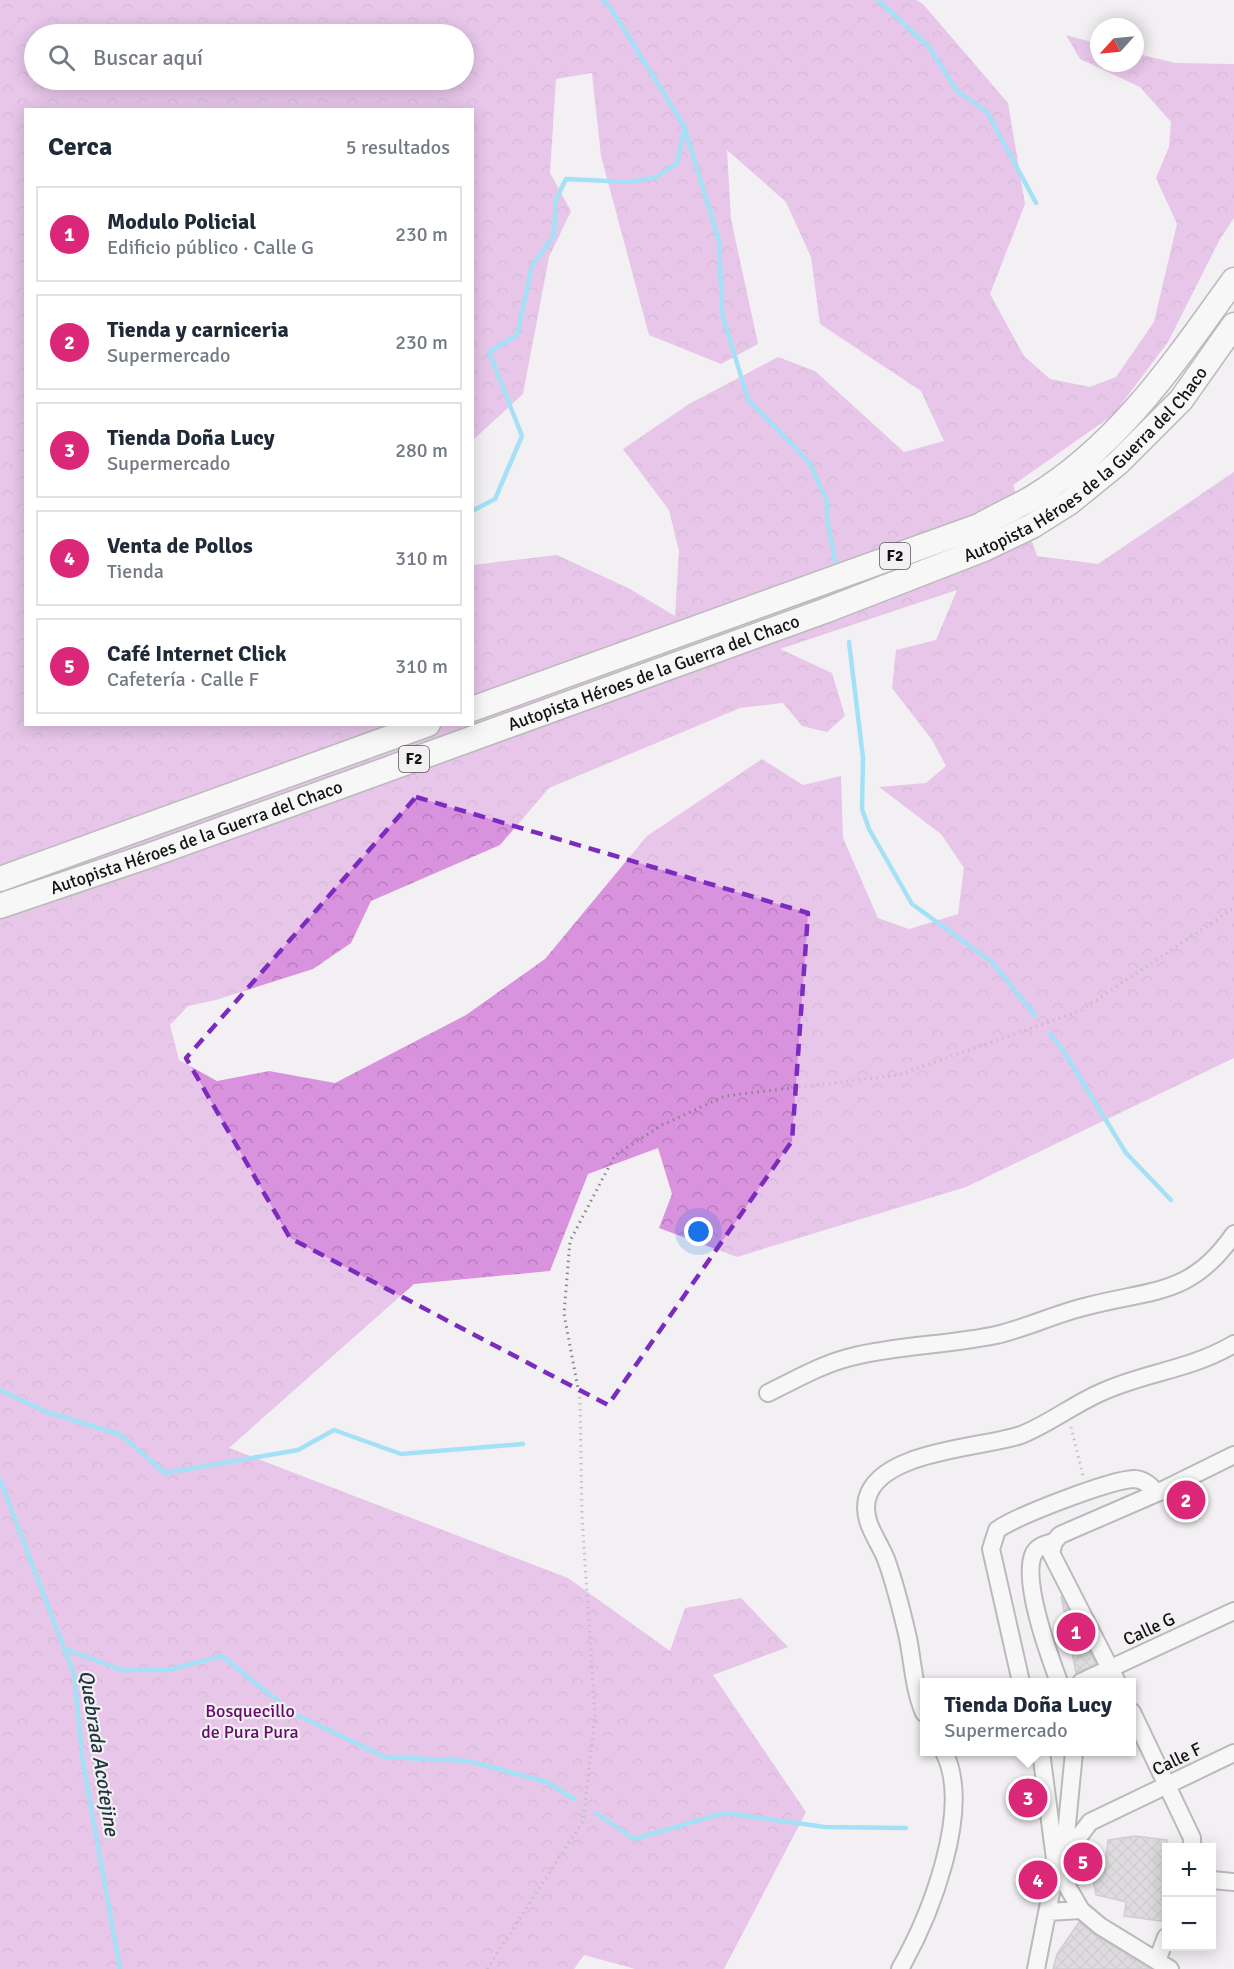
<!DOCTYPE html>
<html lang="es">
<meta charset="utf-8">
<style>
body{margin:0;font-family:Signika,sans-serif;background:#f6f6f7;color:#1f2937}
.controls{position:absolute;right:18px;bottom:18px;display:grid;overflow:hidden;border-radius:0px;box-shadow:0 3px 15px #0003}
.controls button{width:54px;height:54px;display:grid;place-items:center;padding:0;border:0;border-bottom:2px solid #e0e1e3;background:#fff;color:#1f2937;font:30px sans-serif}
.compass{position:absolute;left:1090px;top:18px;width:54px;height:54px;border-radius:50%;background:#fff;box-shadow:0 3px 15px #0003;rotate:243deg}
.you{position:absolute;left:699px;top:1232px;width:21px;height:21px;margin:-15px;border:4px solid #fff;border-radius:50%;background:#1a73e8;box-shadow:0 0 0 9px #1a73e833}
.badge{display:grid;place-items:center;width:39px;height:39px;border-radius:50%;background:#db2777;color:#fff;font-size:20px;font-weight:700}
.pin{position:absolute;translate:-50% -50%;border:3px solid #fff;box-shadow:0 2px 6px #0006}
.popup{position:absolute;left:920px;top:1678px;width:216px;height:78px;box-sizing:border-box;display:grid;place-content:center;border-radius:0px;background:#fff;filter:drop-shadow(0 2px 4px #0005);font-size:20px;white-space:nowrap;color:#747a83}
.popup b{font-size:22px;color:#1f2937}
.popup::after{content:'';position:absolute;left:50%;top:100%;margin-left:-12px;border:12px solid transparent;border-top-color:#fff}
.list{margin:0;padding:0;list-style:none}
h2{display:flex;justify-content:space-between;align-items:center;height:78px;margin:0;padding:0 24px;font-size:26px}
h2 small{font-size:20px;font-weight:400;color:#747a83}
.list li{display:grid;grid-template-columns:39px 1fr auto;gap:18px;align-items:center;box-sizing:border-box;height:96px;margin:0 12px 12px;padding:0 12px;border:2px solid #e0e1e3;border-radius:0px}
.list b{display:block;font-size:22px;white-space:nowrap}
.list p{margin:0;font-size:20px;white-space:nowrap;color:#747a83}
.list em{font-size:20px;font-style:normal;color:#747a83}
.icon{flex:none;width:33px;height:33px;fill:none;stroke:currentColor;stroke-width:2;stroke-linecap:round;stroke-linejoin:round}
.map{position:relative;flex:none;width:1234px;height:1969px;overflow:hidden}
.search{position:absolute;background:#fff;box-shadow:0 3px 15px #0003;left:24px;top:24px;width:450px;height:66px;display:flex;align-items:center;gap:15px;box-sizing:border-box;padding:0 21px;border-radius:33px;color:#747a83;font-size:22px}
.panel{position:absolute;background:#fff;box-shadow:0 3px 15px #0003;left:24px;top:108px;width:450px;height:618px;border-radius:0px}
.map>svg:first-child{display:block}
.forest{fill:url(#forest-crowns);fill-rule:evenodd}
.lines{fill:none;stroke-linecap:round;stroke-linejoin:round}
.stream{stroke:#48cefb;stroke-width:4.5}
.building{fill:url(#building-cross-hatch);stroke:#a8a5a8;stroke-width:1.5}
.minor-casing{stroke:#787679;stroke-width:20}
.highway-casing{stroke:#787679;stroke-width:27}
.path{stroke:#878587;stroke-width:3;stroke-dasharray:1.5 4.5;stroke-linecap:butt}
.minor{stroke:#fff;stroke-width:16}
.highway{stroke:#fff;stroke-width:24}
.marked{fill:none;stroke:#7b2cbf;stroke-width:4.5;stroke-dasharray:12 8;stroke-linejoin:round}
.labels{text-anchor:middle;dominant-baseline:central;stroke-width:4.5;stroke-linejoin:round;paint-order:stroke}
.shield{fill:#f3f0f3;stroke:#585658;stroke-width:1.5}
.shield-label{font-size:16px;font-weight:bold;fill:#151415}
.street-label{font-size:18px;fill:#151415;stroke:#f3f0f3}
.park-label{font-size:18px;fill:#630a6a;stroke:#f3f0f3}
.water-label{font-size:20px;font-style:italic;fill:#20363f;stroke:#f3f0f3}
</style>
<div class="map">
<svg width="1234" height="1969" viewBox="0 0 1234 1969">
<defs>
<pattern id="forest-crowns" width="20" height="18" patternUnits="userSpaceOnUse" patternTransform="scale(1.5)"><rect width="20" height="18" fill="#d992dd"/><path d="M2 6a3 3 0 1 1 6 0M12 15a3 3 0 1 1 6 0" fill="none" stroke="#b97dbd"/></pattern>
<pattern id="building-cross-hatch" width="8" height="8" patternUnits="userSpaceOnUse" patternTransform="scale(1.5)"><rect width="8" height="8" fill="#c4c1c4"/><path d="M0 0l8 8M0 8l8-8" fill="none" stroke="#a8a5a8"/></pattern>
</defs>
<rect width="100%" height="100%" fill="#f3f0f3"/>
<path class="forest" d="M 0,0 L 916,0 L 923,4 L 1008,103 L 1025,204 L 990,294 L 1024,356 L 1050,379 L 1090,387 L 1116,377 L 1154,322 L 1177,224 L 1156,178 L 1169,147 L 1171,122 L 1140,87 L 1080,59 L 1066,35 L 1099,44 L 1099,63 L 1135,63 L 1135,53 L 1175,63 L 1234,64 L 1234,218 L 1220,239 L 1168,342 L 1113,415 L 1013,485 L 1037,556 L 1098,564 L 1234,472 L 1234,1058 L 966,1187 L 737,1257 L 659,1228 L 672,1194 L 658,1148 L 588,1174 L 550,1271 L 414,1284 L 229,1448 L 568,1578 L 670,1651 L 685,1608 L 741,1598 L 788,1647 L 713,1675 L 806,1812 L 724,1969 L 635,1969 L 584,1955 L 574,1969 L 0,1969 ZM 34,34 L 464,34 L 464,80 L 34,80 ZM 592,73 L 601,156 L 649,335 L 721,364 L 758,344 L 731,219 L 727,150 L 786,202 L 811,257 L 820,324 L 921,391 L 944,441 L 904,452 L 815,371 L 778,357 L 689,404 L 623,449 L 669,510 L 679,551 L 675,616 L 630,589 L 557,555 L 473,565 L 472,724 L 26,724 L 26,110 L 472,110 L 473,440 L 523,394 L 549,257 L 571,211 L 550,173 L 556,79 ZM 957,590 L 936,640 L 896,650 L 892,688 L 932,740 L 946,766 L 926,783 L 879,787 L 941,834 L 964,868 L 958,914 L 909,929 L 878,918 L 843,838 L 841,776 L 803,785 L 762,759 L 647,836 L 545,959 L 466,1015 L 335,1083 L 269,1071 L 217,1081 L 179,1060 L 170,1025 L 188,1006 L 216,1000 L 313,969 L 351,943 L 371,901 L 500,845 L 549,788 L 740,708 L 783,703 L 802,726 L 827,732 L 845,716 L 832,673 L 780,649 Z"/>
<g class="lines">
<path class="stream" d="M 603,0 L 610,7 L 684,126 L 719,241 L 722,314 L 748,399 L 809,462 L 827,501 L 827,519 L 837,570
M 878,0 L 929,47 L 957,91 L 987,112 L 1036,203
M 472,511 L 495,499 L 522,436 L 489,352 L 517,335 L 532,266 L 554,235 L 556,199 L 566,179 L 630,182 L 656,177 L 677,163 L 684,129
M 849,642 L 863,758 L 862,809 L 869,829 L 912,904 L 992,962 L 1035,1015
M 1050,1034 L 1063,1050 L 1126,1153 L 1171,1200
M 0,1390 L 47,1412 L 121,1435 L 165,1473 L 298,1450 L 334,1430 L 401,1454 L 523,1444
M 0,1480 L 74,1674 L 83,1763 L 120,1969
M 65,1649 L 122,1670 L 168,1670 L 222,1656 L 291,1712 L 385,1757 L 468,1761 L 547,1782 L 574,1799
M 596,1813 L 634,1839 L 724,1813 L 825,1827 L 906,1828"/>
</g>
<path class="building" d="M 1061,1596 L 1096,1664 L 1076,1673 Z
M 1135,1836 L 1167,1840 L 1167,1922 L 1124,1916 L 1126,1902 L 1096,1895 L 1091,1870 L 1106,1856 L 1108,1840 Z
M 1079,1922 L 1095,1935 L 1150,1969 L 1053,1969 L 1057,1954 Z"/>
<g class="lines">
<defs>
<path id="minor" d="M 768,1393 C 795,1380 822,1364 851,1357 C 898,1345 949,1345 996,1335 C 1027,1328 1057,1313 1088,1306 C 1153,1289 1191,1296 1234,1234
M 1054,1542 C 1046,1544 1038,1546 1034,1553 C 1021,1579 1049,1655 1059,1682
M 1021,1682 L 991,1549 L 997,1530 C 1016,1516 1110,1480 1134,1479 C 1144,1479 1151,1486 1157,1493
M 1081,1682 L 1234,1611
M 1117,1682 L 1051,1553 L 1054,1542 L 1060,1535 L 1157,1493 L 1234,1455
M 1132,1712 L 1192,1838 L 1192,1848
M 924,1713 C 914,1689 913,1664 908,1638 C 902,1612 895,1584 886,1559 C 878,1539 862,1522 867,1499 C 879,1450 984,1448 1021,1435 C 1049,1424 1074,1404 1102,1392 C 1146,1372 1190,1370 1234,1344
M 1059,1855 L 1066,1835 L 1074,1752
M 1056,1867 L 1090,1822 L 1234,1753
M 1056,1867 L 1081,1910 L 1100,1926 L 1170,1969
M 1212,1880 L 1234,1882
M 1048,1912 L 1081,1910
M 1157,1961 L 1166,1937
M 900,1969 C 930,1916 973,1809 944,1752
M 1036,1969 L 1056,1867 L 1041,1752"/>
<g id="highway">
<path d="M 472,709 L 979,526 C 996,516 1015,508 1032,498 C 1119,446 1176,360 1234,280"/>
<path d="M 0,879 L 428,724"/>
<path id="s1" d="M 0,906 L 148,856 L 827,610 L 984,549 L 1032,526 L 1070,502 L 1118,463 L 1181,400 L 1234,325"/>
</g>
</defs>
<use href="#minor" class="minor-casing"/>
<use href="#highway" class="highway-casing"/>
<path class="path" d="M 1071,1427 L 1083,1476
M 487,1969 L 583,1821 L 595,1715 L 582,1517 L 580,1399 L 564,1314 L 570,1241 L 615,1155 L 662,1125 L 725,1096 L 898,1075 L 1080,1011 L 1234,908"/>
<use href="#minor" class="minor"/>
<use href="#highway" class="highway"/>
</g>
<path d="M0 0H1234V1969H0ZM 416,797 L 808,913 L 792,1141 L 608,1405 L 290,1238 L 186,1058 Z" fill="#f3f0f3" fill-opacity=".55" fill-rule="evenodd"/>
<path class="marked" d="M 416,797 L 808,913 L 792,1141 L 608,1405 L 290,1238 L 186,1058 Z"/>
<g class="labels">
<g class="shield">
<rect x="880" y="543" width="30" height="26" rx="4.5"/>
<rect x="399" y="746" width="30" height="26" rx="4.5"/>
</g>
<g class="shield-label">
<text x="895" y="556">F2</text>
<text x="414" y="759">F2</text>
</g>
<g class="street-label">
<text stroke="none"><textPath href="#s1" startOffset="1180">Autopista Héroes de la Guerra del Chaco</textPath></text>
<text stroke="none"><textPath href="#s1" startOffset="694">Autopista Héroes de la Guerra del Chaco</textPath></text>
<text stroke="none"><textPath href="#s1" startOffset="208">Autopista Héroes de la Guerra del Chaco</textPath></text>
<text transform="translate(1149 1629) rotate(-25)">Calle G</text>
<text transform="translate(1177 1759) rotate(-26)">Calle F</text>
</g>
<g class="park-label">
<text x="250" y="1711">Bosquecillo<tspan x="250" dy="21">de Pura Pura</tspan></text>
</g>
<g class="water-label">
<text transform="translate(99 1753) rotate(81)">Quebrada Acotejine</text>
</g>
</g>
</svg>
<div class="controls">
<button>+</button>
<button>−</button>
</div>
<svg class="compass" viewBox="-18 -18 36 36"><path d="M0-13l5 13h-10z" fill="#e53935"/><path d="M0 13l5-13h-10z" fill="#747a83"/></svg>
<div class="you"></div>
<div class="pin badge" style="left:1076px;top:1632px">1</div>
<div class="pin badge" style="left:1186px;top:1500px">2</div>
<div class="pin badge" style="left:1028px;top:1798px">3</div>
<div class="popup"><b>Tienda Doña Lucy</b>Supermercado</div>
<div class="pin badge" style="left:1038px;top:1880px">4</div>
<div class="pin badge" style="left:1083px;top:1862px">5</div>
<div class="search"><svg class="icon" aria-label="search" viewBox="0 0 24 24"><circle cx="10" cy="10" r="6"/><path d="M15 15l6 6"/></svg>Buscar aquí</div>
<section class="panel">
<h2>Cerca<small>5 resultados</small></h2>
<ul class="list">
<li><span class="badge">1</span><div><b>Modulo Policial</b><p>Edificio público · Calle G</p></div><em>230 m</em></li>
<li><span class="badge">2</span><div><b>Tienda y carniceria</b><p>Supermercado</p></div><em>230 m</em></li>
<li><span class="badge">3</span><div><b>Tienda Doña Lucy</b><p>Supermercado</p></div><em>280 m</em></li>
<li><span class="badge">4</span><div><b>Venta de Pollos</b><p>Tienda</p></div><em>310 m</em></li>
<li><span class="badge">5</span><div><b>Café Internet Click</b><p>Cafetería · Calle F</p></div><em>310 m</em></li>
</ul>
</section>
</div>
